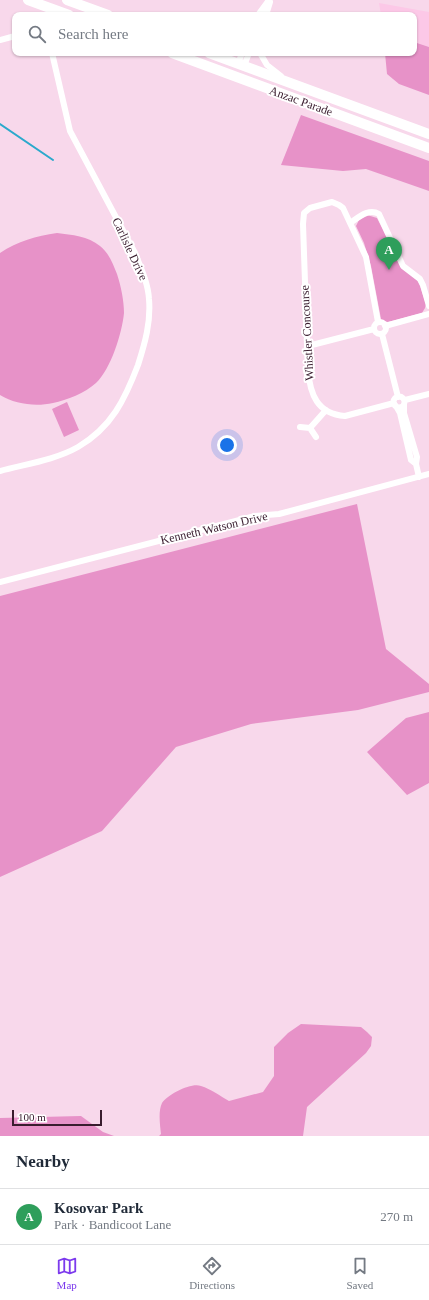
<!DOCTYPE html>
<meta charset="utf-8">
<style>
body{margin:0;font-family:Georgia,serif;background:#f6f6f7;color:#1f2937}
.scale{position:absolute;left:12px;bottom:10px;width:90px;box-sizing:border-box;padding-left:4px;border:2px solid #391c2e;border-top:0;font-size:11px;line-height:14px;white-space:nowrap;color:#391c2e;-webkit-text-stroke:3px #fff;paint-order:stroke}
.you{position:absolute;left:227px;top:445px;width:14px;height:14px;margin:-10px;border:3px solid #fff;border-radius:50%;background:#1a73e8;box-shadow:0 0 0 6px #1a73e833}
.badge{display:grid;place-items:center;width:26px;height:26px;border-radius:50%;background:#7c3aed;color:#fff;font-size:13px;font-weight:700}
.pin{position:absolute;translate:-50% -33px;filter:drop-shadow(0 1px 2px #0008)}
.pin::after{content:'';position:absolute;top:21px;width:14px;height:12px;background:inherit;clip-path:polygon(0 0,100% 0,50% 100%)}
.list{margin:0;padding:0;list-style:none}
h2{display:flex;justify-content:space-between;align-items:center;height:52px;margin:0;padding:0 16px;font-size:17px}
h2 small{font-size:13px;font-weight:400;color:#747a83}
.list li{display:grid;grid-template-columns:26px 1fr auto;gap:12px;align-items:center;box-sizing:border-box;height:56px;padding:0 16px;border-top:1px solid #e0e1e3}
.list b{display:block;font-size:15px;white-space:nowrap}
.list p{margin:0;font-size:13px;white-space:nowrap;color:#747a83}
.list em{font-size:13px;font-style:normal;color:#747a83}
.icon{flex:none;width:22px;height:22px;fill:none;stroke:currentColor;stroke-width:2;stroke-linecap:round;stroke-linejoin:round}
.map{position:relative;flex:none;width:429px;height:1136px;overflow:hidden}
.search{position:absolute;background:#fff;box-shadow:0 1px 3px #0004;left:12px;right:12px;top:12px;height:44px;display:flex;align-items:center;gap:10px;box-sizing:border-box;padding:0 14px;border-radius:8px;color:#747a83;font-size:15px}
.sheet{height:108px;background:#fff}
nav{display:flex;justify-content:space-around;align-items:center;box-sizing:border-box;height:56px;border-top:1px solid #e0e1e3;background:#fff;font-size:11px;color:#747a83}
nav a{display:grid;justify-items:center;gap:2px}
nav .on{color:#7c3aed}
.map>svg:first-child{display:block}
.built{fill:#fcc8e7}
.green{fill:#e792c8}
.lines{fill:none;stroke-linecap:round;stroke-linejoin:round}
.stream{stroke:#2ba9cc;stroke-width:2}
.minor{stroke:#fff;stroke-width:6}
.primary{stroke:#fff;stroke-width:10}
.labels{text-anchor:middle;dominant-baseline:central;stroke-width:4;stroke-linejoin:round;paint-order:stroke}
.street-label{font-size:12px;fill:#391c2e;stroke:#fff}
</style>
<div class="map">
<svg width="429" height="1136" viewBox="0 0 429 1136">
<rect width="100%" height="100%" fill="#f8d8eb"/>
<path class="built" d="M 379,3 L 429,12 L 429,47 L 414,42 L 414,15 L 381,15 Z"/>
<path class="green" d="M 414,42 L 429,47 L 429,95 L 399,84 L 387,74 L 385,53 L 414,53 Z
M 301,115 L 429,161 L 429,191 L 366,169 L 343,171 L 281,165 Z
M 367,215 L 377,218 L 399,262 L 417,280 L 420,286 L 426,304 L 425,308 L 422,313 L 388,322 L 382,321 L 381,319 L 371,266 L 364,243 L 356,226 L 359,220 Z
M 57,233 C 72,235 88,236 100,246 C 109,253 113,264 117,274 C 121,286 124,301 124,313 C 122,333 111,369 96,383 C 85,393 67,400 53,403 C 35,407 15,404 0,395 L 0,253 C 18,241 36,236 57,233 Z
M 67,402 L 79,430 L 64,437 L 52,409 Z
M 357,504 L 386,649 L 429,684 L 429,692 L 358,710 L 251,724 L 176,747 L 102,831 L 0,877 L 0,596 Z
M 429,712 L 429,783 L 407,795 L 367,752 L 406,718 Z
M 301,1024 L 361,1027 L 367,1032 L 372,1037 L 371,1046 L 366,1053 L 307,1107 L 303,1136 L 159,1136 L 161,1134 C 160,1125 158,1111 162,1103 C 168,1094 192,1082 201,1086 C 211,1089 220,1096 229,1101 L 263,1092 L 274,1076 L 274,1047 L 288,1033 Z
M 81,1116 L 103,1132 L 114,1136 L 0,1136 L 0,1118 Z"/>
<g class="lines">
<path class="stream" d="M 0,124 L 53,160"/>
<path class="minor" d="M 258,15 L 269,0
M 266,15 L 270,2
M 0,40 L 15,36
M 260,53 L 267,65 L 281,76
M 238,64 L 242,53
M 244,66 L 249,53
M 350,223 C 359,217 369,208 379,214 L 403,266 L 420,279 L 423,285 L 429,306
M374 328a6 6 0 1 1 12 0a6 6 0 1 1-12 0Z
M 378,322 L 366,257 L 343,208 L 339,205 L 332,202 L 310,208 L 304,213 L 303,224 L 308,370 C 310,394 317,414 345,416 L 394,403
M 385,326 L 429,314
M 382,334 L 398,397
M 308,346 L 374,329
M393.5 402a5.5 5.5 0 1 1 11 0a5.5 5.5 0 1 1-11 0Z
M 405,400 L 429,394
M 404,405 L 404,413 L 417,457 L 416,464 L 419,477
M 396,406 L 400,413 L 411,460 L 416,464
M 300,427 L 310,428 L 316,437
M 310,428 L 326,410
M 0,471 C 26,464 55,460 78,447 C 112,427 125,399 138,365 C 145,343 151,322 149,299 C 148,283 141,268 135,253 L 70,131 L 52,53
M 0,582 L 255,516 L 279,514 L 429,474"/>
<path class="primary" d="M 28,0 L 69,15
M 67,0 L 108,15
M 172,53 L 429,148
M 209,53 L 429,134"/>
</g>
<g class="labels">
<g class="street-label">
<text transform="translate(301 101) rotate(20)">Anzac Parade</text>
<text transform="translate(130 249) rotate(65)">Carlisle Drive</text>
<text transform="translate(307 333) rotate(-93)">Whistler Concourse</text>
<text transform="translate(214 528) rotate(-13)">Kenneth Watson Drive</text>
</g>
</g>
</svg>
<div class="scale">100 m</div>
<div class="you"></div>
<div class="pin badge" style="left:389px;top:270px;background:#2e9e5b">A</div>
<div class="search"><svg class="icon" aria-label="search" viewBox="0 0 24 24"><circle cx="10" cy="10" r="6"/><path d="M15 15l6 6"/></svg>Search here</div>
</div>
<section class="sheet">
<h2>Nearby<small></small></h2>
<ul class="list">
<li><span class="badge" style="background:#2e9e5b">A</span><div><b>Kosovar Park</b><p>Park · Bandicoot Lane</p></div><em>270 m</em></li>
</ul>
</section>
<nav>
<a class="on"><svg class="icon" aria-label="map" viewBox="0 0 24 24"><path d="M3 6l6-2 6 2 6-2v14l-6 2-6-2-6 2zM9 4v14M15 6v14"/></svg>Map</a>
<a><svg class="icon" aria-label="directions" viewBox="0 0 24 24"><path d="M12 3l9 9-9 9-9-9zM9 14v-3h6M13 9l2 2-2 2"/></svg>Directions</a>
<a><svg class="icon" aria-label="saved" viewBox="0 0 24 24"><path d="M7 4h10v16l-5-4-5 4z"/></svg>Saved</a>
</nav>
